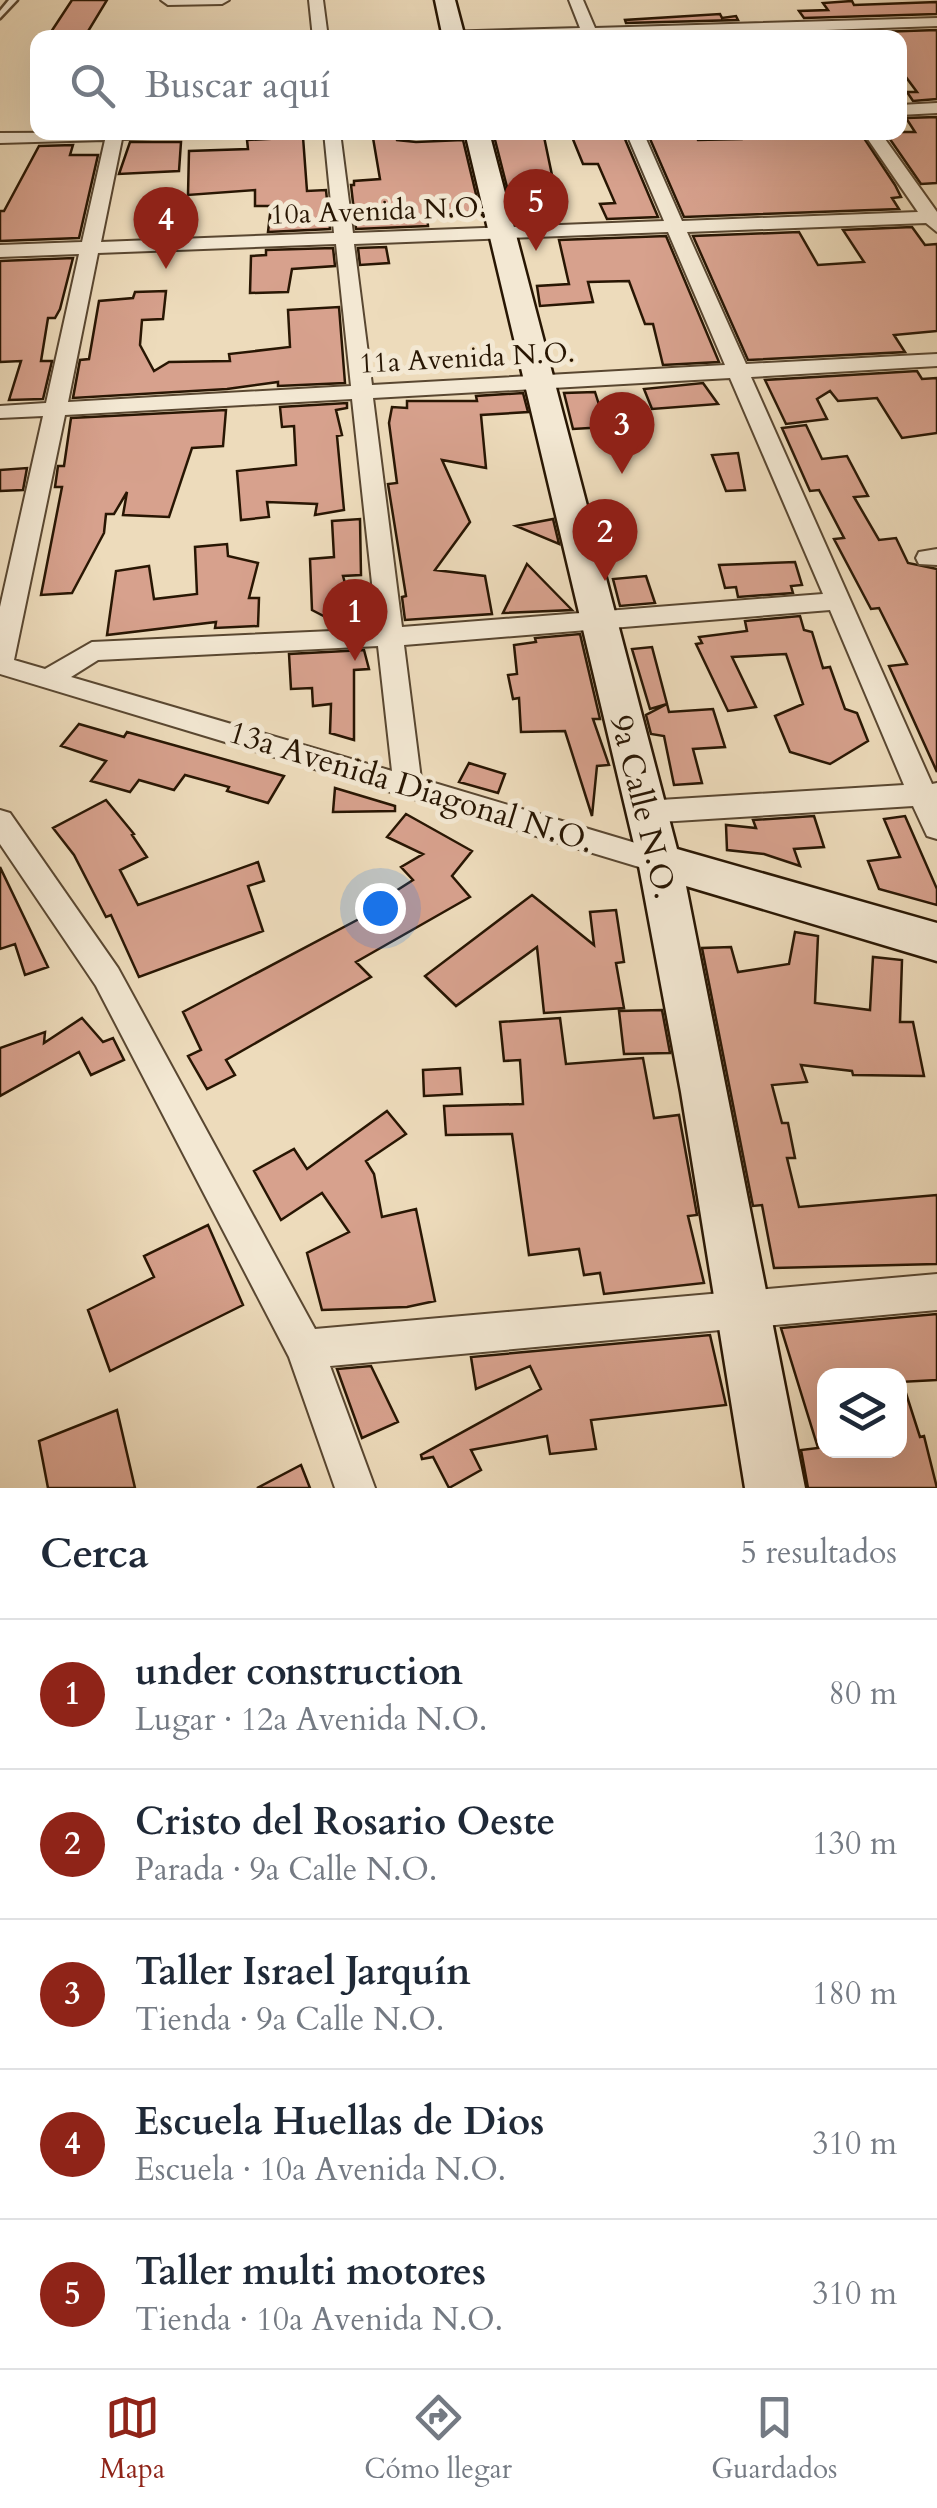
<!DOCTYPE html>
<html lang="es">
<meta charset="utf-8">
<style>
body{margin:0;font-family:Cardo,serif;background:#f2f2f3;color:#1f2937}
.controls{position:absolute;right:30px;bottom:30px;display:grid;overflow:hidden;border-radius:20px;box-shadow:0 10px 40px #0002}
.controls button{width:90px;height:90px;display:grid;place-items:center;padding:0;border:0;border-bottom:2px solid #e0e1e3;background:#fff;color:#1f2937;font:50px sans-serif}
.you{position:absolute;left:380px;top:908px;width:35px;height:35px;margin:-25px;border:8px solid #fff;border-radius:50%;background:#1a73e8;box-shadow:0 0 0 15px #1a73e833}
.badge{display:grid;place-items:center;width:65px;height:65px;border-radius:50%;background:#8f2418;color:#fff;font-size:32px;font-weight:700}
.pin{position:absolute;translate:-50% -82px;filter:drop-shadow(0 2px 5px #0008)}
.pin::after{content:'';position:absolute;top:52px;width:35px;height:30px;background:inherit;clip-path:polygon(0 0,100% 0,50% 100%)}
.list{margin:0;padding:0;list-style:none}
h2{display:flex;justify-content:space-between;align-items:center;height:130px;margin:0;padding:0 40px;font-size:42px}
h2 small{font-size:32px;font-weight:400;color:#747a83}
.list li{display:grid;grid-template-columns:65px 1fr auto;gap:30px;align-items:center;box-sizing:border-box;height:150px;padding:0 40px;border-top:2px solid #e0e1e3}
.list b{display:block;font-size:38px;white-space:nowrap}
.list p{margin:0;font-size:32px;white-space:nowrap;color:#747a83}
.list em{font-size:32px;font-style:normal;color:#747a83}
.icon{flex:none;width:55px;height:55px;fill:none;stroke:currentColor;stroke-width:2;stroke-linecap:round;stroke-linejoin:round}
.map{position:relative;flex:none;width:937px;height:1488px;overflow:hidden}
.search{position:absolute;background:#fff;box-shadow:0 10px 40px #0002;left:30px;right:30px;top:30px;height:110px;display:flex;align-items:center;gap:25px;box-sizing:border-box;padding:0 35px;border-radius:20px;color:#747a83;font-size:38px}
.sheet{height:880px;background:#fff}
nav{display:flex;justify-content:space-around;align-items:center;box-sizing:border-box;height:140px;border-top:2px solid #e0e1e3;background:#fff;font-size:28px;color:#747a83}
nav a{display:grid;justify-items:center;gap:5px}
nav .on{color:#8f2418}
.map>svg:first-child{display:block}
.building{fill:#d7a18d;stroke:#281603;stroke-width:2.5}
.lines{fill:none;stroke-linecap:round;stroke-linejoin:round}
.lane-casing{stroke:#594731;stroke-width:5}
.street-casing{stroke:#594731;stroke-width:4}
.secondary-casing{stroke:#281603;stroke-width:5}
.lane{fill:#f3e8d3;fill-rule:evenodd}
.street{fill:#f3e8d3;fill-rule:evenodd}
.secondary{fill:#f3e8d3;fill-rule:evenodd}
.labels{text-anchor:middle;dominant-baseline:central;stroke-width:10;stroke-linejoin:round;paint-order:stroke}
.far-street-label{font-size:28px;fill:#281603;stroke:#f3e8d3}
.street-label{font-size:32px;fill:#281603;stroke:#f3e8d3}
</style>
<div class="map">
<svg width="937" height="1488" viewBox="0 0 937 1488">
<rect width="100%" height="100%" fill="#eddbbb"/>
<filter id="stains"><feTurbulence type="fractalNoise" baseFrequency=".002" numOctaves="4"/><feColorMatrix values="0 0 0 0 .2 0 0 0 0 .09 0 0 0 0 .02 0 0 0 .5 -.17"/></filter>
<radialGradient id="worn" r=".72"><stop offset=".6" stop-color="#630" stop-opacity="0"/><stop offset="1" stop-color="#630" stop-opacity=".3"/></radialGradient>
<path class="building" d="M 72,0 L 107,0 L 84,38 L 47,38 Z
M 852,1 L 854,5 L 937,2 L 937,14 L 804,18 L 799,11 L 828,10 L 823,3 Z
M 720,14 L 722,18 L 736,16 L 738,20 L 626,23 L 625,20 Z
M 937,30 L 937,99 L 913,101 L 907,92 L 917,92 L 900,69 L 900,38 L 816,34 Z
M 937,117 L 937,183 L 921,184 L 885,132 L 915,132 L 906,118 Z
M 372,132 L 394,132 L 397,140 L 416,142 L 463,140 L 480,211 L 427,216 L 428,226 L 356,229 L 351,185 L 354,185 L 354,181 L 380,179 Z
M 493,132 L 543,132 L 558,204 L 530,203 L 528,190 L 508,191 Z
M 570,132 L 622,132 L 658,217 L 607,219 L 600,204 L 615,203 L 598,164 L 583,164 Z
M 647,132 L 693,132 L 698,140 L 741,139 L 738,132 L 860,132 L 895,185 L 901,197 L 892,198 L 899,209 L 684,217 Z
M 303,137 L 307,191 L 326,190 L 330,229 L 268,232 L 271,206 L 255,206 L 255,190 L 188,195 L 189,151 L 248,149 L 247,140 Z
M 130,142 L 181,142 L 179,171 L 119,174 Z
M 73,145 L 70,155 L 98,155 L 79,238 L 0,241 L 0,211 L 4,211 L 39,146 Z
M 912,227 L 925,245 L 937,244 L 937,331 L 894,335 L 905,352 L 748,360 L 693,236 L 799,232 L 818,265 L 864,262 L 843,230 Z
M 666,236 L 719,362 L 663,365 L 653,324 L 645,324 L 629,281 L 588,282 L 593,302 L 540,306 L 537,286 L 569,284 L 559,240 Z
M 386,247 L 389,263 L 360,265 L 358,248 Z
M 333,248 L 335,266 L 292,269 L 288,292 L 250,293 L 251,256 L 266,255 L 266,250 Z
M 73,258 L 60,309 L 55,318 L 48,318 L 41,361 L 52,361 L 43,399 L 9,400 L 21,361 L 0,362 L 0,261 Z
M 166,291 L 163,319 L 142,320 L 140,345 L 154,371 L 169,362 L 230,361 L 229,354 L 290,347 L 288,310 L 339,307 L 345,383 L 278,386 L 278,382 L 227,389 L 73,398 L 80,360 L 89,359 L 99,301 L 133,298 L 135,292 Z
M 917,371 L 922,379 L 937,378 L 937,433 L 902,438 L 877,398 L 838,401 L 830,391 L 817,399 L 827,419 L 786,424 L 765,380 Z
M 703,383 L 718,404 L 652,409 L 644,389 Z
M 595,392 L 606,427 L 573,429 L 564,393 Z
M 523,393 L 528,412 L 481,415 L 486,468 L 442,460 L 470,522 L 435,570 L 485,576 L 492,614 L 405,620 L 402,597 L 406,596 L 388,484 L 397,483 L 389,423 L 392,407 L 407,408 L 407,401 L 477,401 L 476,396 Z
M 347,403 L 347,408 L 336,410 L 342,435 L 337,436 L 344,510 L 315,515 L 317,504 L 267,502 L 269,517 L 241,520 L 237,471 L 296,465 L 294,426 L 282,427 L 280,407 Z
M 226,410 L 223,446 L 192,448 L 169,517 L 123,515 L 127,492 L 114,514 L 106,514 L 104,533 L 72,593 L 41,595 L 62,487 L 55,487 L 58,466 L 64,466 L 71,418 Z
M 806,425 L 822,459 L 847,456 L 868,496 L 854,497 L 879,540 L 896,538 L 908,563 L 937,569 L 937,772 L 889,666 L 907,664 L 879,608 L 871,609 L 834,539 L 844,538 L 819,490 L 810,491 L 782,428 Z
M 738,453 L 745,490 L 726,491 L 712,455 Z
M 27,468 L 23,490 L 0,491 L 0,470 Z
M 360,519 L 361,575 L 343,576 L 357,626 L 345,627 L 312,610 L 310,559 L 334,557 L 332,521 Z
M 553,519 L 559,544 L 516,526 Z
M 227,544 L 228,556 L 258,563 L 249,598 L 259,598 L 258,626 L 215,628 L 216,622 L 107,635 L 116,571 L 149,566 L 154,599 L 197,594 L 195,547 Z
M 795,562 L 802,585 L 791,586 L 793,593 L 738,597 L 736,587 L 725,588 L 719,565 Z
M 527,564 L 572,610 L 503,613 Z
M 646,576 L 655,603 L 620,606 L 613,579 Z
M 800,616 L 804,630 L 812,632 L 823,668 L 830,667 L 845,709 L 857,713 L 868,741 L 830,764 L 790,752 L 775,716 L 803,704 L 786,654 L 732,657 L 756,707 L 728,711 L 696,644 L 702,643 L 699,637 L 747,631 L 745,621 Z
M 580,634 L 600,719 L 593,719 L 609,765 L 597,766 L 592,816 L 565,731 L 521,732 L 519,698 L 513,699 L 508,675 L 517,674 L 514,645 L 536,642 L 535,638 Z
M 652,647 L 667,704 L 650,709 L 632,649 Z
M 364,650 L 369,669 L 354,670 L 354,740 L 330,733 L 331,704 L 313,706 L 312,688 L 291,689 L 289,654 Z
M 667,704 L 669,712 L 713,709 L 725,747 L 693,749 L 702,783 L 674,785 L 664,736 L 651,734 L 646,715 Z
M 79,724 L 124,737 L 127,732 L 284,776 L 268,803 L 227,791 L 229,787 L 185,775 L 174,790 L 139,780 L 130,792 L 91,781 L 106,761 L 61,746 Z
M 469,763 L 505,774 L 498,793 L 459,782 Z
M 335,788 L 395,806 L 395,811 L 333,812 Z
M 106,800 L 134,834 L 132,835 L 147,857 L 120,870 L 138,905 L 258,862 L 264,881 L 248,886 L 263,931 L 139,977 L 111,915 L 106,917 L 74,855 L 53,828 Z
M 406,814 L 472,851 L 452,876 L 470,897 L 356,962 L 371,977 L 226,1060 L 235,1075 L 207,1089 L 188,1056 L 201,1050 L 183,1012 L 376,910 L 374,905 L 413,880 L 401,867 L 423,854 L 387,837 Z
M 814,816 L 824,847 L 794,849 L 800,866 L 764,854 L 727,850 L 726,825 L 756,828 L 753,820 Z
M 905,816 L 937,889 L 937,905 L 879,889 L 868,861 L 900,857 L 884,819 Z
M 0,867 L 48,967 L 25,975 L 15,944 L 0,949 Z
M 532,895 L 594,945 L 590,912 L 616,910 L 624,962 L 616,963 L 624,1008 L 544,1013 L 537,947 L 456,1006 L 425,976 Z
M 795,932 L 818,936 L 815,1003 L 870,1010 L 873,957 L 902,960 L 900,1022 L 913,1022 L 924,1076 L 853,1075 L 852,1071 L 801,1065 L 807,1082 L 772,1085 L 782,1123 L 788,1123 L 795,1158 L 787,1158 L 799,1207 L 937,1195 L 937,1264 L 774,1268 L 762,1205 L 753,1206 L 702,948 L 731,947 L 738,972 L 789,964 Z
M 662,1010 L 670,1053 L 624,1054 L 619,1011 Z
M 82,1018 L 103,1042 L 113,1038 L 124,1060 L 91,1075 L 79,1052 L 0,1096 L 0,1048 L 45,1032 L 44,1043 Z
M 560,1018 L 566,1064 L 643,1058 L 654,1118 L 679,1115 L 697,1215 L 688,1216 L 704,1283 L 604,1294 L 600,1273 L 584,1275 L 579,1249 L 529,1255 L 512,1134 L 446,1135 L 444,1106 L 523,1104 L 520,1060 L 504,1061 L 500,1022 Z
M 460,1068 L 462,1094 L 424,1096 L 423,1070 Z
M 387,1111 L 406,1134 L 366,1161 L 374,1174 L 382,1217 L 416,1209 L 435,1301 L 407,1307 L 322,1310 L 307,1253 L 349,1232 L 322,1193 L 281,1220 L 254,1171 L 294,1149 L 307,1169 Z
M 208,1225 L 243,1305 L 110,1371 L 88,1310 L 154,1277 L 144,1256 Z
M 937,1314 L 937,1380 L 900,1382 L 900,1376 L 824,1376 L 824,1450 L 900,1450 L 900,1388 L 904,1387 L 920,1437 L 924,1436 L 937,1488 L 808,1488 L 801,1450 L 818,1448 L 781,1328 Z
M 710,1335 L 726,1405 L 591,1420 L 596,1449 L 550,1454 L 547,1436 L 471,1450 L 481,1470 L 449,1488 L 433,1457 L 422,1459 L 421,1455 L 541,1389 L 530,1366 L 476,1389 L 471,1357 Z
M 371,1366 L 398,1422 L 362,1438 L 337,1369 Z
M 117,1410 L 135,1488 L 48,1488 L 39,1441 Z
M 301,1465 L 310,1488 L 257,1488 Z"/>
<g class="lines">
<defs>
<path id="lane" d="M 9,0 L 17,0 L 0,18 L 0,11 Z"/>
<path id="street" d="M 161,0 L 229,0 L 222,4 L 168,5 Z
M 309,0 L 323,0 L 328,38 L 313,38 Z
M 569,0 L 583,0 L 595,28 L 937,18 L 937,26 L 599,38 L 402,38 L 409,33 L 580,28 Z
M 937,103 L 937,113 L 900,115 L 900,105 Z
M 191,132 L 183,137 L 122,139 L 101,242 L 334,233 L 324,132 L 340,132 L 353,233 L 664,221 L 626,132 L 643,132 L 682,221 L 918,212 L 863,132 L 880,132 L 937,212 L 937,232 L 926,223 L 687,232 L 746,364 L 937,354 L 937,366 L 751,377 L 932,784 L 937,783 L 937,839 L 927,836 L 913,806 L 644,823 L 634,820 L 630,812 L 634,804 L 644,801 L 904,785 L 830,610 L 404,645 L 421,779 L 669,853 L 674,861 L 669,869 L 659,873 L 0,674 L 0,607 L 43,416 L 0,418 L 0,406 L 46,403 L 79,254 L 0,257 L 0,245 L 82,242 L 105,140 L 0,143 L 0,133 ZM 668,232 L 725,365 L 372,385 L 354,244 ZM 336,244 L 351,386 L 68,402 L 98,253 ZM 730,378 L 823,594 L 402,627 L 373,398 ZM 352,399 L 377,629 L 92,642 L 45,669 L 14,660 L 65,415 ZM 378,646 L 392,771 L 71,677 L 98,660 Z
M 937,549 L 937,565 L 919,564 L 916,558 L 919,552 Z
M 0,810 L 10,813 L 118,968 L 315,1329 L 937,1274 L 937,1310 L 330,1366 L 375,1488 L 335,1488 L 289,1357 L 96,986 L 0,844 Z"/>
<path id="secondary" d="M 435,0 L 455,0 L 465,38 L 443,38 Z
M 465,132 L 489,132 L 677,849 L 937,923 L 937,961 L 686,886 L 805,1488 L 745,1488 L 681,1092 L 638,861 Z"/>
</defs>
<use href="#lane" class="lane-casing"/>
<use href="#street" class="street-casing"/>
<use href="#secondary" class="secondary-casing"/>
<use href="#lane" class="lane"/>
<use href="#street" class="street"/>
<use href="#secondary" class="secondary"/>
</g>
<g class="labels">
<g class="far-street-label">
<text transform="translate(378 211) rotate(-2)">10a Avenida N.O.</text>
<text transform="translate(467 358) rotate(-3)">11a Avenida N.O.</text>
</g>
<g class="street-label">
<text transform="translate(411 787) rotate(17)">13a Avenida Diagonal N.O.</text>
<text transform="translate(643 807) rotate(76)">9a Calle N.O.</text>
</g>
</g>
<rect width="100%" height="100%" filter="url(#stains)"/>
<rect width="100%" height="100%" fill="url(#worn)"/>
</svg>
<div class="controls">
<button><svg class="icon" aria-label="layers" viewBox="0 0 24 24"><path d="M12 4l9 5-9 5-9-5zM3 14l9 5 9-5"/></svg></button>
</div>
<div class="you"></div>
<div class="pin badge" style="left:355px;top:661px">1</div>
<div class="pin badge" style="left:605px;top:581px">2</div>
<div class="pin badge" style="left:622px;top:474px">3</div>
<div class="pin badge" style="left:166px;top:269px">4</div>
<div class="pin badge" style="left:536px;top:251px">5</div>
<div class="search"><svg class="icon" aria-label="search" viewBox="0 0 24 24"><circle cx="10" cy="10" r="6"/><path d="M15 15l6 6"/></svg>Buscar aquí</div>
</div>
<section class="sheet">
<h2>Cerca<small>5 resultados</small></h2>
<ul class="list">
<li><span class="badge">1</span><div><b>under construction</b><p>Lugar · 12a Avenida N.O.</p></div><em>80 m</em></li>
<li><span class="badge">2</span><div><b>Cristo del Rosario Oeste</b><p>Parada · 9a Calle N.O.</p></div><em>130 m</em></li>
<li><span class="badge">3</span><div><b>Taller Israel Jarquín</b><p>Tienda · 9a Calle N.O.</p></div><em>180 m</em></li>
<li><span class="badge">4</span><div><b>Escuela Huellas de Dios</b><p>Escuela · 10a Avenida N.O.</p></div><em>310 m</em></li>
<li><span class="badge">5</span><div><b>Taller multi motores</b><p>Tienda · 10a Avenida N.O.</p></div><em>310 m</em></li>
</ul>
</section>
<nav>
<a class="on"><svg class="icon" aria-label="map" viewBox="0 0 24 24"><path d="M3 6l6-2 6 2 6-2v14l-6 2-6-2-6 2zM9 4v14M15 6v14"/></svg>Mapa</a>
<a><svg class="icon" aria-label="directions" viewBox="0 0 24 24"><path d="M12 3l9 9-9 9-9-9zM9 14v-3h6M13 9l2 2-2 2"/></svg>Cómo llegar</a>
<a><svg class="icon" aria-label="saved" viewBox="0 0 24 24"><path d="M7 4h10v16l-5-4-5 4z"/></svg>Guardados</a>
</nav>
